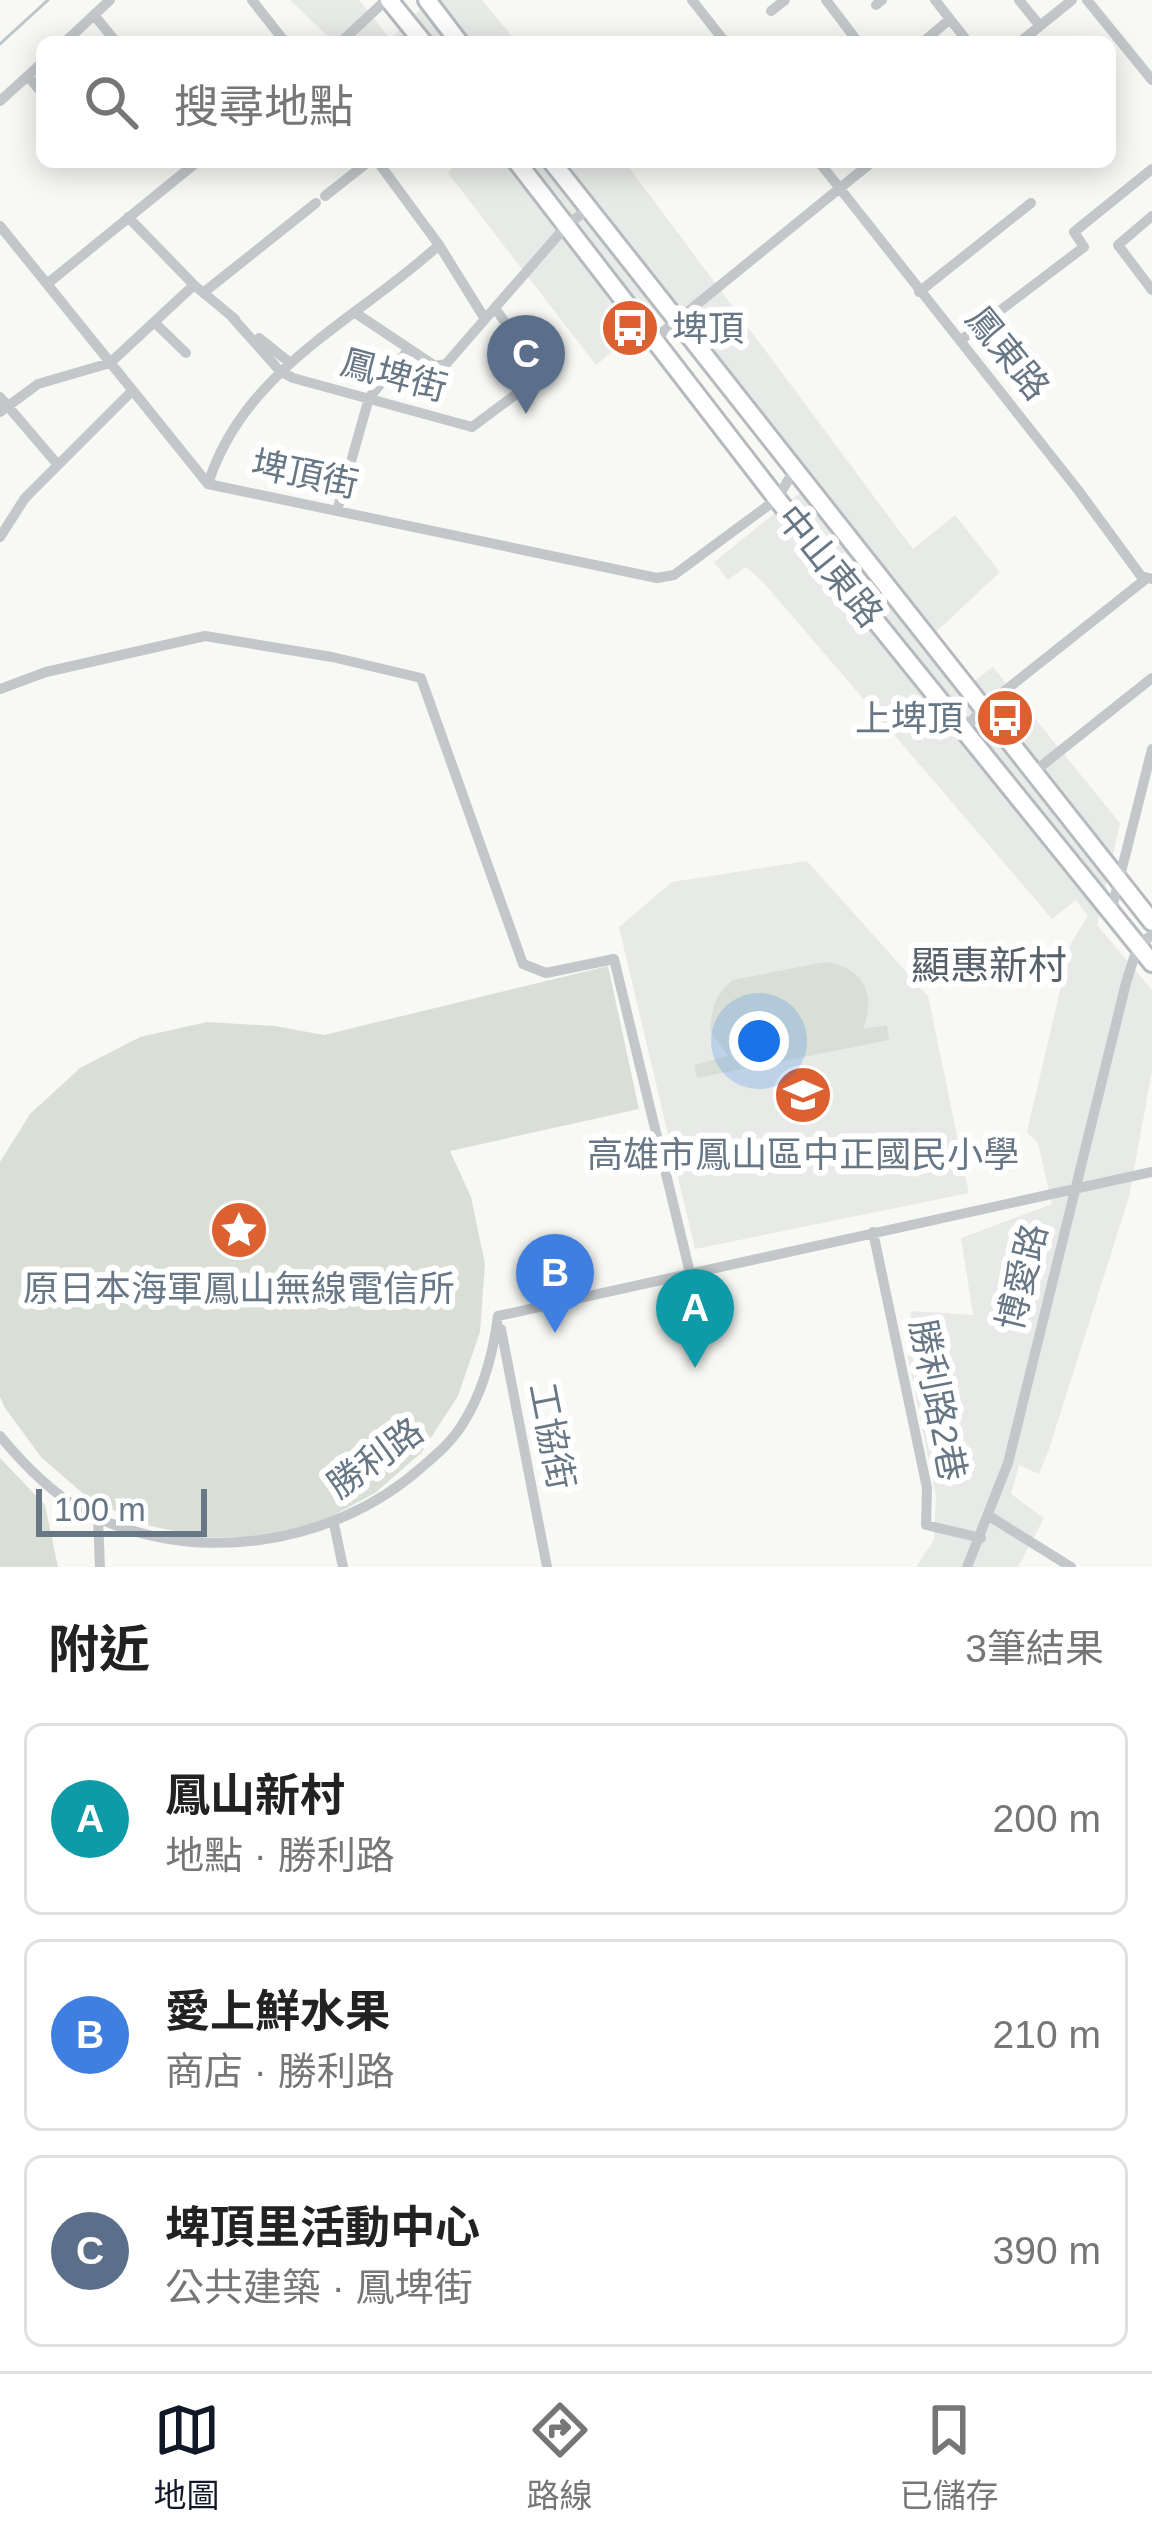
<!DOCTYPE html>
<html lang="zh-TW">
<meta charset="utf-8">
<style>
body{margin:0;font-family:Arial,"Noto Sans TC",sans-serif;background:#f6f6f6;color:#222}
.scale{position:absolute;left:36px;bottom:30px;width:171px;box-sizing:border-box;padding-left:12px;border:6px solid #687785;border-top:0;font-size:33px;line-height:42px;white-space:nowrap;color:#687785;-webkit-text-stroke:9px #fff;paint-order:stroke}
.you{position:absolute;left:759px;top:1041px;width:42px;height:42px;margin:-30px;border:9px solid #fff;border-radius:50%;background:#1a73e8;box-shadow:0 0 0 18px #1a73e833}
.badge{display:grid;place-items:center;width:78px;height:78px;border-radius:50%;background:#111827;color:#fff;font-size:39px;font-weight:700}
.pin{position:absolute;translate:-50% -99px;filter:drop-shadow(0 3px 6px #0008)}
.pin::after{content:'';position:absolute;top:63px;width:42px;height:36px;background:inherit;clip-path:polygon(0 0,100% 0,50% 100%)}
.list{margin:0;padding:0;list-style:none}
h2{display:flex;justify-content:space-between;align-items:center;height:156px;margin:0;padding:0 48px;font-size:51px}
h2 small{font-size:39px;font-weight:400;color:#767676}
.list li{display:grid;grid-template-columns:78px 1fr auto;gap:36px;align-items:center;box-sizing:border-box;height:192px;margin:0 24px 24px;padding:0 24px;border:3px solid #e0e0e0;border-radius:18px}
.list b{display:block;font-size:45px;white-space:nowrap}
.list p{margin:0;font-size:39px;white-space:nowrap;color:#767676}
.list em{font-size:39px;font-style:normal;color:#767676}
.icon{flex:none;width:66px;height:66px;fill:none;stroke:currentColor;stroke-width:2;stroke-linecap:round;stroke-linejoin:round}
.map{position:relative;flex:none;width:1152px;height:1567px;overflow:hidden}
.search{position:absolute;background:#fff;box-shadow:0 6px 30px #0003;left:36px;right:36px;top:36px;height:132px;display:flex;align-items:center;gap:30px;box-sizing:border-box;padding:0 42px;border-radius:18px;color:#767676;font-size:45px}
.sheet{height:804px;background:#fff}
nav{display:flex;justify-content:space-around;align-items:center;box-sizing:border-box;height:168px;border-top:3px solid #e0e0e0;background:#fff;font-size:33px;color:#767676}
nav a{display:grid;justify-items:center;gap:6px}
nav .on{color:#111827}
.map>svg:first-child{display:block}
.built{fill:#e8eae8}
.green{fill:#d9dfd6}
.lines{fill:none;stroke-linecap:round;stroke-linejoin:round}
.stream{stroke:#bcc5ca;stroke-width:3}
.primary-casing{stroke:#b6babe;stroke-width:22}
.street{stroke:#c3c7ca;stroke-width:10}
.primary{stroke:#fff;stroke-width:16}
.labels{text-anchor:middle;dominant-baseline:central;stroke-width:12;stroke-linejoin:round;paint-order:stroke}
.poi-label{font-size:36px;fill:#687785;stroke:#fff}
.street-label{font-size:36px;fill:#687785;stroke:#fff}
.neighbourhood-label{font-size:39px;fill:#56606a;stroke:#fff}
</style>
<div class="map">
<svg width="1152" height="1567" viewBox="0 0 1152 1567">
<rect width="100%" height="100%" fill="#f8f8f5"/>
<path class="built" d="M 290,0 L 359,0 L 390,39 L 430,0 L 482,0 L 517,42 L 334,42 Z
M 459,162 L 625,162 L 913,549 L 955,515 L 1000,572 L 936,632 L 973,682 L 993,667 L 1120,823 L 1097,925 L 1152,990 L 1152,1071 L 1129,1197 L 1049,1449 L 1039,1474 L 1019,1465 L 1011,1494 L 1044,1518 L 1018,1567 L 916,1567 L 934,1540 L 936,1496 L 908,1358 L 911,1311 L 973,1315 L 961,1238 L 1052,1204 L 1038,1143 L 1027,1132 L 1071,943 L 1088,916 L 1076,900 L 1052,919 L 763,582 L 746,567 L 728,580 L 714,562 L 811,484 L 669,306 L 596,365 L 448,173 Z
M 807,861 L 928,996 L 969,1193 L 695,1249 L 619,927 L 672,882 Z"/>
<path class="green" d="M 825,962 C 863,967 877,994 863,1029 L 887,1025 L 889,1040 L 697,1078 L 694,1065 L 728,1056 L 710,1031 C 712,1008 715,994 733,980 Z
M 608,966 L 639,1109 L 450,1151 L 471,1197 L 485,1264 L 480,1332 L 458,1396 L 421,1453 L 375,1493 L 321,1522 L 262,1537 L 201,1537 L 142,1524 L 87,1497 L 41,1457 L 5,1408 L 0,1397 L 0,1162 L 30,1114 L 80,1068 L 140,1037 L 207,1022 L 275,1026 L 324,1035 Z
M 0,1458 L 45,1505 L 58,1567 L 0,1567 Z"/>
<g class="lines">
<path class="stream" d="M 0,44 L 48,0"/>
<defs>
<path id="primary" d="M 389,0 L 423,42
M 427,0 L 459,42
M 517,162 L 777,499 L 1152,963
M 552,162 L 1152,922"/>
</defs>
<use href="#primary" class="primary-casing"/>
<path class="street" d="M 252,0 L 285,42
M 692,0 L 725,42
M 826,0 L 858,42
M 935,0 L 968,42
M 1019,0 L 1040,26
M 1087,0 L 1152,80
M 876,5 L 882,0
M 771,11 L 785,0
M 94,15 L 116,42
M 65,42 L 110,0
M 341,42 L 386,0
M 923,42 L 950,19
M 1020,42 L 1072,0
M 28,76 L 42,93
M 0,101 L 42,63
M 197,162 L 47,284 L 208,484 L 657,578 L 674,575 L 777,499 L 793,472
M 378,162 L 439,245 L 485,319
M 819,162 L 1078,490 L 1141,576 L 1152,579
M 325,196 L 368,162
M 1152,216 L 1118,245 L 1152,290
M 128,217 L 194,285 L 235,319
M 0,226 L 47,284
M 919,292 L 1031,203
M 203,293 L 316,203
M 354,312 L 435,366 L 446,364 L 567,225 L 588,209
M 231,316 L 280,371 L 293,378 L 472,427 L 542,375 L 495,308
M 154,322 L 186,353
M 259,338 L 289,362
M 653,340 L 872,162
M 961,340 L 1084,247 L 1074,232 L 1152,169
M 0,397 L 58,465
M 0,412 L 38,384 L 110,363 L 194,285
M 208,484 C 244,369 356,321 439,245
M 337,511 L 369,398 L 409,349
M 0,537 L 25,498 L 132,391
M 0,689 L 46,672 L 205,636 L 332,657 L 421,678 L 523,964 L 546,973 L 614,959 L 690,1273
M 963,731 L 983,708 L 1147,578
M 1035,771 L 1152,678
M 1111,912 L 1152,749
M 873,1232 L 927,1488 L 926,1525 L 981,1538
M 501,1329 L 547,1567
M 0,1436 C 23,1464 50,1491 81,1510 C 189,1567 331,1548 422,1467 C 436,1455 450,1443 460,1428 C 483,1394 493,1355 498,1316 L 1152,1172
M 989,1516 L 1071,1567
M 98,1518 L 100,1567
M 334,1524 L 343,1567
M 967,1567 L 1008,1463 L 1126,983 L 1138,945 L 1152,935"/>
<use href="#primary" class="primary"/>
</g>
<defs>
<symbol id="bus-disc" viewBox="-11 -11 22 22"><circle r="9.5" fill="#dd6130" stroke="#fff"/><path d="M-5-6H5V4H4V6H2V4H-2V6H-4V4H-5ZM-3.5-4V0h7V-4ZM-3.5 1.2v1.5H-2V1.2ZM2 1.2v1.5H3.5V1.2Z" fill="#fff"/></symbol>
<symbol id="school-disc" viewBox="-11 -11 22 22"><circle r="9.5" fill="#dd6130" stroke="#fff"/><path d="M0-5L7-2L0 1L-7-2ZM-4 1L0 2.5L4 1V4Q0 6-4 4Z" fill="#fff"/></symbol>
<symbol id="sight-disc" viewBox="-11 -11 22 22"><circle r="9.5" fill="#dd6130" stroke="#fff"/><path d="M0-6L1.8-2.2L6-1.7L2.9 1.2L3.7 5.4L0 3.3L-3.7 5.4L-2.9 1.2L-6-1.7L-1.8-2.2Z" fill="#fff"/></symbol>
</defs>
<g fill-rule="evenodd">
<use href="#bus-disc" x="597" y="295" width="66" height="66"/>
<use href="#bus-disc" x="972" y="685" width="66" height="66"/>
<use href="#school-disc" x="770" y="1062" width="66" height="66"/>
<use href="#sight-disc" x="206" y="1197" width="66" height="66"/>
</g>
<g class="labels">
<g class="poi-label">
<text x="672" y="328" text-anchor="start">埤頂</text>
<text x="963" y="718" text-anchor="end">上埤頂</text>
<text x="803" y="1154">高雄市鳳山區中正國民小學</text>
<text x="239" y="1288">原日本海軍鳳山無線電信所</text>
</g>
<g class="street-label">
<text transform="translate(1008 353) rotate(51)">鳳東路</text>
<text transform="translate(394 375) rotate(15)">鳳埤街</text>
<text transform="translate(305 474) rotate(12)">埤頂街</text>
<text transform="translate(830 566) rotate(51)">中山東路</text>
<text transform="translate(1022 1277) rotate(-76)">博愛路</text>
<text transform="translate(938 1400) rotate(79)">勝利路2巷</text>
<text transform="translate(552 1436) rotate(79)">工協街</text>
<text transform="translate(375 1458) rotate(-36)">勝利路</text>
</g>
<g class="neighbourhood-label">
<text x="989" y="965">顯惠新村</text>
</g>
</g>
</svg>
<div class="scale">100 m</div>
<div class="you"></div>
<div class="pin badge" style="left:695px;top:1368px;background:#0f9aa8">A</div>
<div class="pin badge" style="left:555px;top:1333px;background:#3f7fe0">B</div>
<div class="pin badge" style="left:526px;top:414px;background:#5c6f8a">C</div>
<div class="search"><svg class="icon" aria-label="search" viewBox="0 0 24 24"><circle cx="10" cy="10" r="6"/><path d="M15 15l6 6"/></svg>搜尋地點</div>
</div>
<section class="sheet">
<h2>附近<small>3筆結果</small></h2>
<ul class="list">
<li><span class="badge" style="background:#0f9aa8">A</span><div><b>鳳山新村</b><p>地點 · 勝利路</p></div><em>200 m</em></li>
<li><span class="badge" style="background:#3f7fe0">B</span><div><b>愛上鮮水果</b><p>商店 · 勝利路</p></div><em>210 m</em></li>
<li><span class="badge" style="background:#5c6f8a">C</span><div><b>埤頂里活動中心</b><p>公共建築 · 鳳埤街</p></div><em>390 m</em></li>
</ul>
</section>
<nav>
<a class="on"><svg class="icon" aria-label="map" viewBox="0 0 24 24"><path d="M3 6l6-2 6 2 6-2v14l-6 2-6-2-6 2zM9 4v14M15 6v14"/></svg>地圖</a>
<a><svg class="icon" aria-label="directions" viewBox="0 0 24 24"><path d="M12 3l9 9-9 9-9-9zM9 14v-3h6M13 9l2 2-2 2"/></svg>路線</a>
<a><svg class="icon" aria-label="saved" viewBox="0 0 24 24"><path d="M7 4h10v16l-5-4-5 4z"/></svg>已儲存</a>
</nav>
